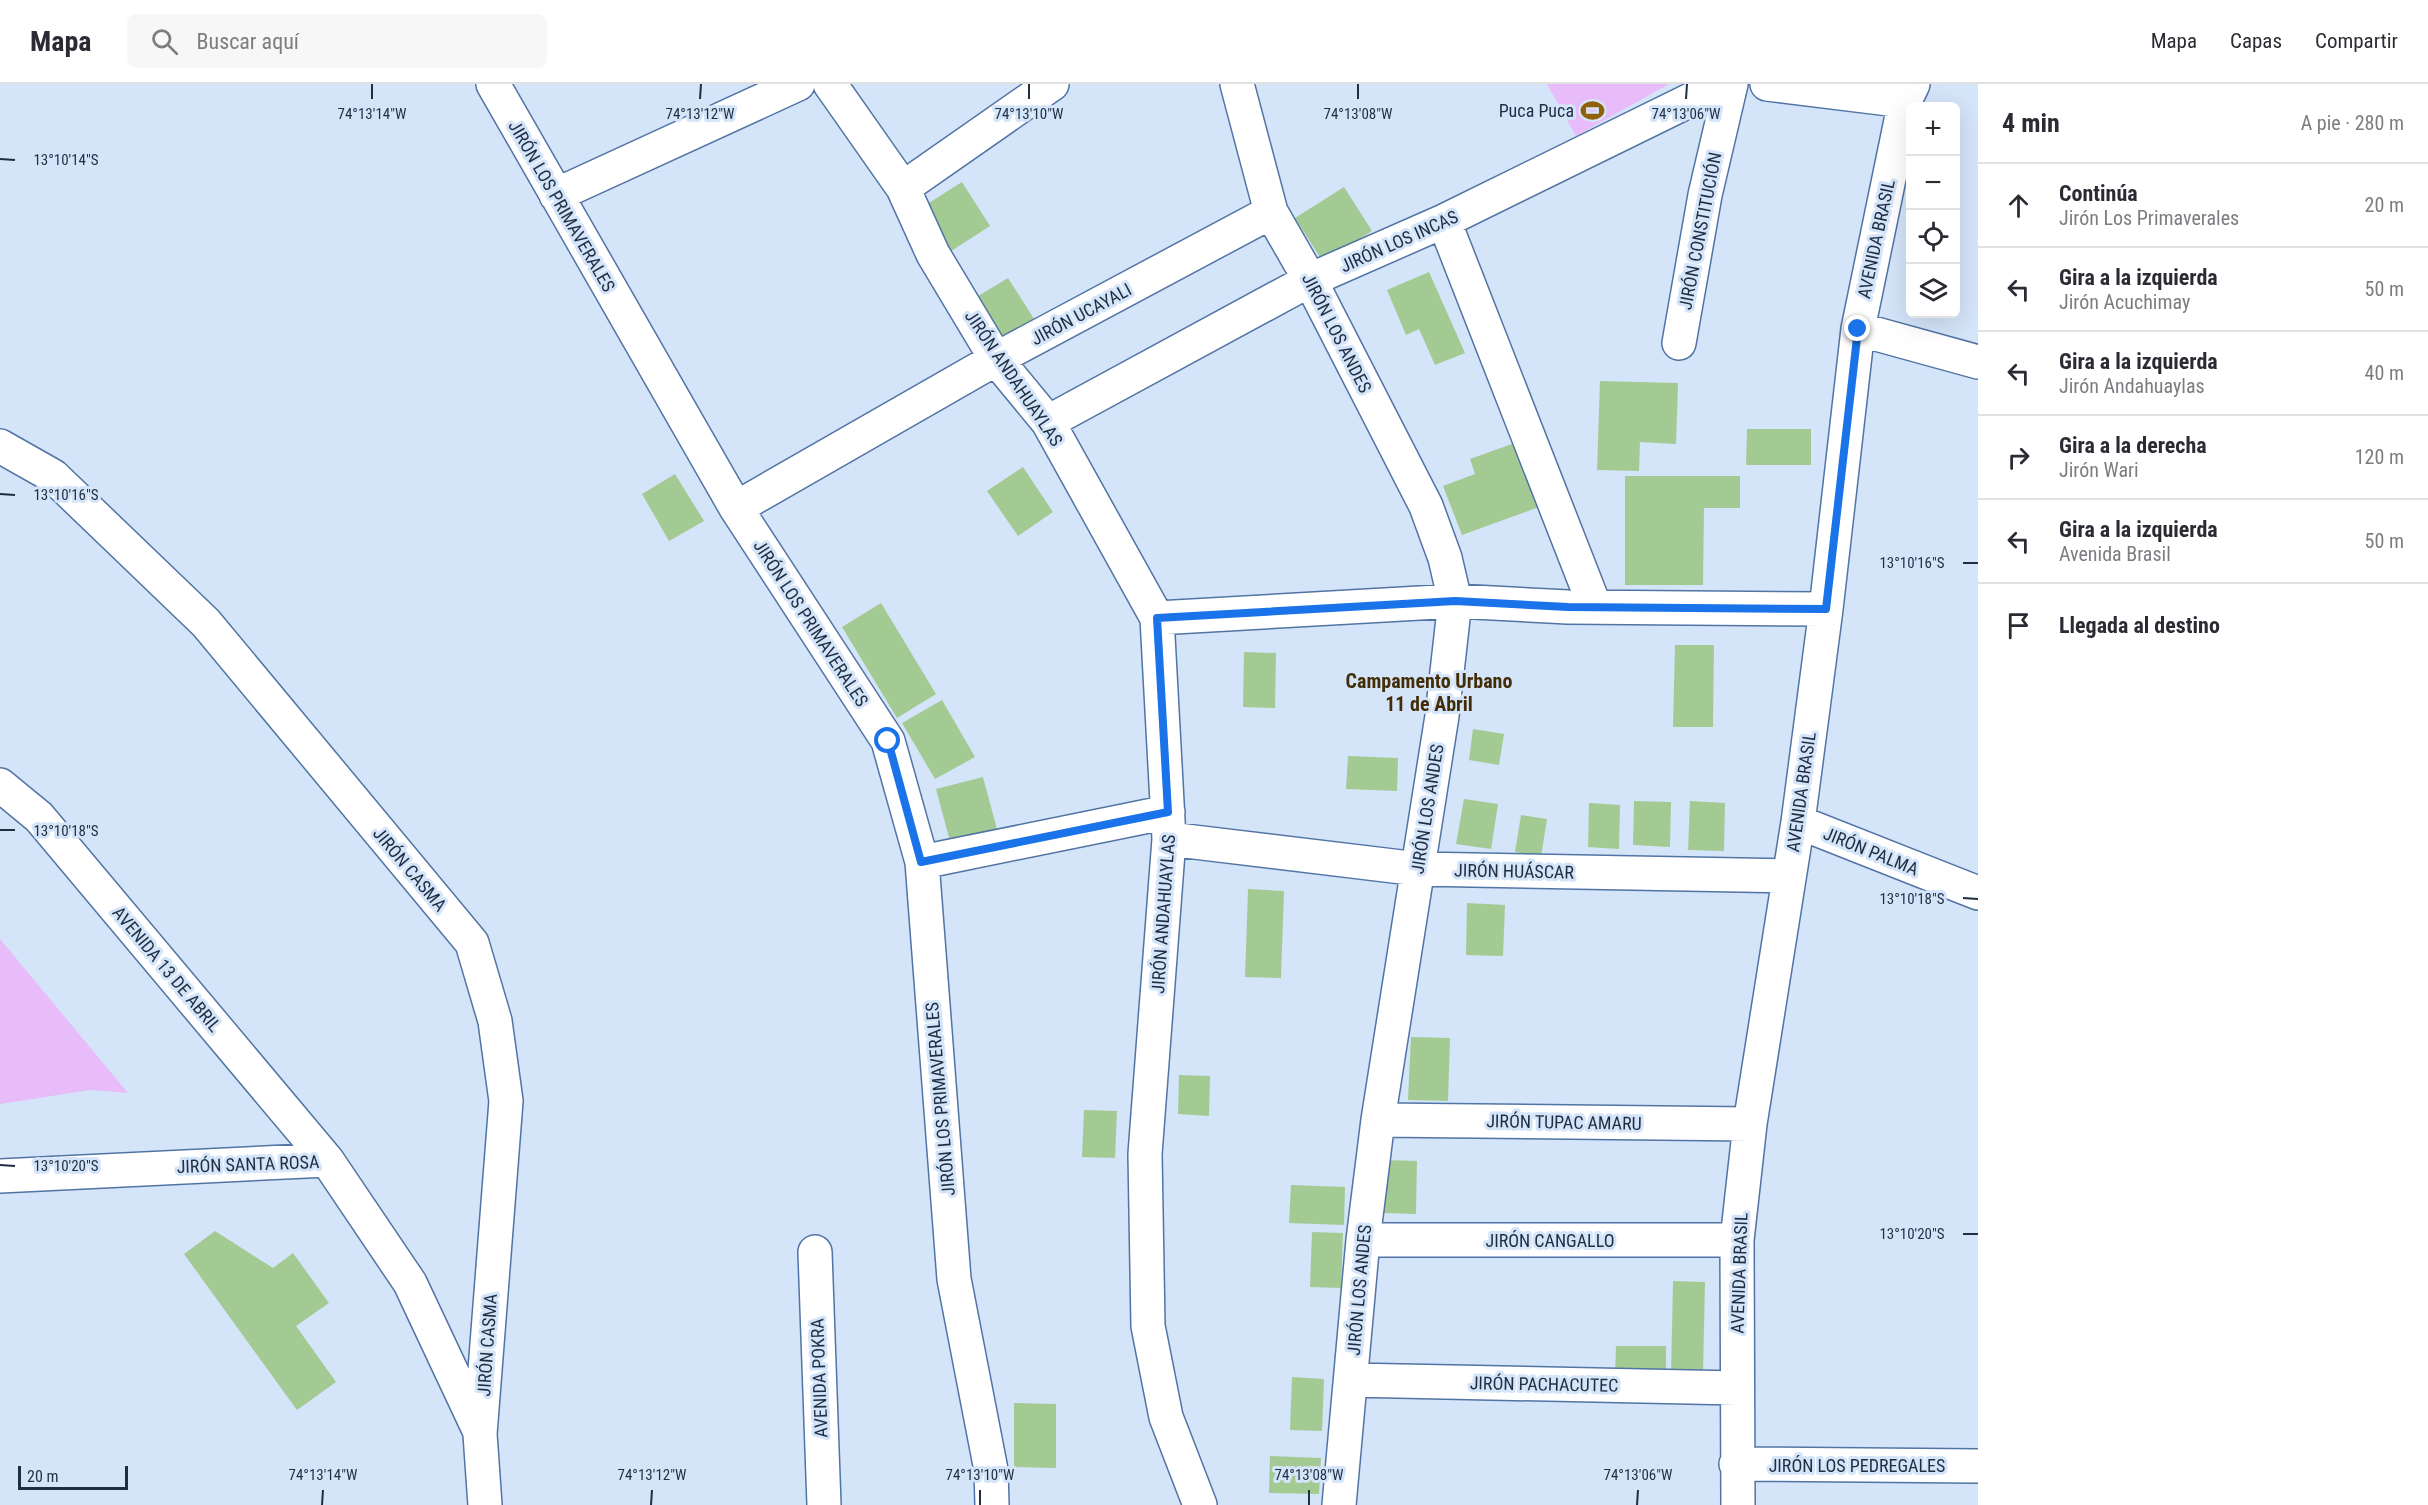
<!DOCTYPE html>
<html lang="es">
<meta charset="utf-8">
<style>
body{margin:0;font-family:"Roboto Condensed",sans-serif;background:#f7f7f7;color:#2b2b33}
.controls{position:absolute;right:18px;top:18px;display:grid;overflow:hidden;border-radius:9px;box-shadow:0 6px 24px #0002}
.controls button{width:54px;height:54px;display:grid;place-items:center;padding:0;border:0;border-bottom:2px solid #e1e1e2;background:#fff;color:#2b2b33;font:30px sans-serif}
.scale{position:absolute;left:18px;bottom:15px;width:110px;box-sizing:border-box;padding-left:6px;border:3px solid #1f2e43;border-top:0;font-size:16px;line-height:21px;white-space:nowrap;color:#1f2e43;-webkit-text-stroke:4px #d4e4f9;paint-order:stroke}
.stop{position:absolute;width:18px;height:18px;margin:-14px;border:4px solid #1a73e8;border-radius:50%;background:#fff}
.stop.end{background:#1a73e8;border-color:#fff;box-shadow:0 2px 6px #0008}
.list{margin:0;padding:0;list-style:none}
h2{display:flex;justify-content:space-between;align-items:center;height:78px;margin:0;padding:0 24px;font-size:26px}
h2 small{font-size:20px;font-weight:400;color:#7c7c81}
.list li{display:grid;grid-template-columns:39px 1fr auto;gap:18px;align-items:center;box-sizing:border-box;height:84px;padding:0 24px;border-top:2px solid #e1e1e2}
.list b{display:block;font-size:22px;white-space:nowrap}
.list p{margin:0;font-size:20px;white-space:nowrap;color:#7c7c81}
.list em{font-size:20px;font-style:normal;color:#7c7c81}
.icon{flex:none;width:33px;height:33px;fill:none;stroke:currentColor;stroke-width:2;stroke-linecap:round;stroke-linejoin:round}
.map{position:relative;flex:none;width:1978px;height:1421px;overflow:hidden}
header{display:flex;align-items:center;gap:36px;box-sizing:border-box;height:84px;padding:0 30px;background:#fff;border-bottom:2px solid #e1e1e2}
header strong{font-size:28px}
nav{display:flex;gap:33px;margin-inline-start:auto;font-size:21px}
.search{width:420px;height:54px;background:#f7f7f7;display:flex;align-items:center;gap:15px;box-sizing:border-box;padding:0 21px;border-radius:9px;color:#7c7c81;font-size:22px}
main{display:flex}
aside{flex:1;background:#fff}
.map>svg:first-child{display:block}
.green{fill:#e7bcf8}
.building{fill:#a4ca94}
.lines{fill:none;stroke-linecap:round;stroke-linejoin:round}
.street-casing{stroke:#5174a4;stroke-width:36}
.street{stroke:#fff;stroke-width:33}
.route{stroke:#1a73e8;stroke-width:8}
.ticks{fill:none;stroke:#1f2e43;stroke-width:2}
.labels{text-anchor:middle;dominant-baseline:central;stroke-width:6;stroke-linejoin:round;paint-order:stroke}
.poi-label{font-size:18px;fill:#1f2e43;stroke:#d4e4f9;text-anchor:end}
.street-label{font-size:18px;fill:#1f2e43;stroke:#d4e4f9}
.neighbourhood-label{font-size:20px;font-weight:bold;fill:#432d07;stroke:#d4e4f9}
.ticks-label{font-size:15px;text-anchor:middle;fill:#1f2e43;stroke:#d4e4f9;stroke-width:6;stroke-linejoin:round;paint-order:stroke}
</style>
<header>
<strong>Mapa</strong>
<div class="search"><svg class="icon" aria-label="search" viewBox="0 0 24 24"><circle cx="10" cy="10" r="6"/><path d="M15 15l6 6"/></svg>Buscar aquí</div>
<nav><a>Mapa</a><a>Capas</a><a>Compartir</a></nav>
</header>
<main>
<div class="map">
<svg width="1978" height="1421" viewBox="0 0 1978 1421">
<rect width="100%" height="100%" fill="#d4e4f9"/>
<path class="green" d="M 1547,0 L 1669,0 L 1576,52 Z
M 0,855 L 128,1009 L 90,1006 L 0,1020 Z"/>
<path class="building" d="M 962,98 L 990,142 L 945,171 L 916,127 Z
M 1344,103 L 1372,147 L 1323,178 L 1295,134 Z
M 1429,188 L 1465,269 L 1435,281 L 1419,245 L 1406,251 L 1387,206 Z
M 1008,194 L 1038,241 L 1001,265 L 970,217 Z
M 1600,297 L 1678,299 L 1676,360 L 1640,358 L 1639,387 L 1597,386 Z
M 1747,345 L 1811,345 L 1811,381 L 1746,381 Z
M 1523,356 L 1547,420 L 1462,451 L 1443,402 L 1475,390 L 1470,375 Z
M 1023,383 L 1053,428 L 1018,452 L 987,407 Z
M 675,390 L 704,437 L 669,457 L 642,410 Z
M 1625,392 L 1740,392 L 1740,424 L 1704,424 L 1703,501 L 1625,501 Z
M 881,519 L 936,610 L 897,634 L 842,543 Z
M 1675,561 L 1714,561 L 1713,643 L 1673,643 Z
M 1244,568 L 1276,569 L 1275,624 L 1243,623 Z
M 942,616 L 975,673 L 935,695 L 902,639 Z
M 1473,645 L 1504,650 L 1499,681 L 1469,676 Z
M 1348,672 L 1398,674 L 1397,707 L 1346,705 Z
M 983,693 L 998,749 L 951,761 L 936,705 Z
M 1464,715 L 1498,720 L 1491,765 L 1456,760 Z
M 1634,717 L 1671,718 L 1670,763 L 1633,761 Z
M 1690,717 L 1725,719 L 1724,767 L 1688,766 Z
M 1589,719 L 1620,721 L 1619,765 L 1588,763 Z
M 1521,731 L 1547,735 L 1541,773 L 1515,768 Z
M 1248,805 L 1284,807 L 1281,894 L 1245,893 Z
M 1467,819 L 1505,821 L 1503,872 L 1466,871 Z
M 1411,953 L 1450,954 L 1448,1017 L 1408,1016 Z
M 1179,991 L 1210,992 L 1209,1032 L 1178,1030 Z
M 1084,1026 L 1117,1027 L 1115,1074 L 1082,1073 Z
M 1385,1076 L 1417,1077 L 1416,1130 L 1383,1129 Z
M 1291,1101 L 1345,1103 L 1344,1141 L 1289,1139 Z
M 215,1147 L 273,1184 L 293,1169 L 329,1219 L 296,1242 L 336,1298 L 297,1326 L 184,1170 Z
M 1312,1148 L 1343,1149 L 1341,1204 L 1310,1203 Z
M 1673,1197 L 1705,1198 L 1703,1290 L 1671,1290 Z
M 1616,1262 L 1666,1262 L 1666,1292 L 1615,1291 Z
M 1292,1293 L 1324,1295 L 1322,1347 L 1290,1346 Z
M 1014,1319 L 1056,1320 L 1056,1384 L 1014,1383 Z
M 1270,1372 L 1321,1374 L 1319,1410 L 1269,1409 Z"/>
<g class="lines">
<defs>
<path id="street" d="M 493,0 L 736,424 L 888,657 L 922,778 L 954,1195 L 991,1386 L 992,1421
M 830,0 L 903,104 L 933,170 L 996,275 L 1048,338 L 1157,534 L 1169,755 L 1145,1070 L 1148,1242 L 1166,1333 L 1200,1421
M 1237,0 L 1271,128 L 1310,196 L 1426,422 L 1445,474 L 1455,517 L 1442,632 L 1378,1036 L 1363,1156 L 1339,1421
M 1767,0 L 1905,17
M 903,104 L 1052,0
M 556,111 L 798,0
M 1444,137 L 1595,523
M 1858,245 L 1978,278
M 1679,259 L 1705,111 L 1731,0
M 1048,338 L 1310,196 L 1444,137 L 1723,0
M 0,362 L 53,392 L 206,539 L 472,859 L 495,937 L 506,1017 L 480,1350 L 485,1421
M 736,424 L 996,275 L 1271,128
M 1157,534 L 1455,517 L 1568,523 L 1826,525
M 0,701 L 39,733 L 327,1076 L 410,1199 L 480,1348
M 1798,738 L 1978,809
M 1169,755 L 1418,785 L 1789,792
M 922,778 L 1168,728
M 1378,1036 L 1750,1040
M 0,1092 L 327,1076
M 1363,1156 L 1737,1156
M 815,1168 L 824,1421
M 1351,1296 L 1737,1304
M 1736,1380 L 1978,1382
M 1738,1421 L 1737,1156 L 1750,1040 L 1798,738 L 1826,525 L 1858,245 L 1905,17 L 1913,0"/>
</defs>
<use href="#street" class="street-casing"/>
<use href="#street" class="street"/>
</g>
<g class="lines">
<path class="route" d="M 888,657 L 921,778 L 1168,728 L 1157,534 L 1455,517 L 1568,523 L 1826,525 L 1858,245"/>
</g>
<path class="ticks" d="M 372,15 L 372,0M 700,15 L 701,0M 1029,15 L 1029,0M 1358,15 L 1358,0M 1686,15 L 1687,0M 0,75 L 15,76M 0,410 L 15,411M 1963,479 L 1978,479M 0,746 L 15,746M 1963,814 L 1978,815M 0,1081 L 15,1082M 1963,1150 L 1978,1150M 322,1421 L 323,1406M 651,1421 L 652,1406M 980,1421 L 980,1406M 1309,1421 L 1309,1406M 1637,1421 L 1638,1406"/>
<defs>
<symbol id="stadium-bare" viewBox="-9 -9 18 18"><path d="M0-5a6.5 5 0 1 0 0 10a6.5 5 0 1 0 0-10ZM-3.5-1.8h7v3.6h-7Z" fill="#8f620a" stroke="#d4e4f9" stroke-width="2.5" paint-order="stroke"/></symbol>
</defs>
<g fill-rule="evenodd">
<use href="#stadium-bare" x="1576" y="10" width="33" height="33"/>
</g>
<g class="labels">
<g class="poi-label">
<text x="1574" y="26">Puca Puca</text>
</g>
<g class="street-label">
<text transform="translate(562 122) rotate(60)">JIRÓN LOS PRIMAVERALES</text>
<text transform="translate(1700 147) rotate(-79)">JIRÓN CONSTITUCIÓN</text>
<text transform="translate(1876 155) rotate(-78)">AVENIDA BRASIL</text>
<text transform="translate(1399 157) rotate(-24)">JIRÓN LOS INCAS</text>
<text transform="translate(1081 230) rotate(-28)">JIRÓN UCAYALI</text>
<text transform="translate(1337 249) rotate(63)">JIRÓN LOS ANDES</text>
<text transform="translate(1014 294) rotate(56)">JIRÓN ANDAHUAYLAS</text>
<text transform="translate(811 539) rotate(57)">JIRÓN LOS PRIMAVERALES</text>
<text transform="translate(1801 708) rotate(-82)">AVENIDA BRASIL</text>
<text transform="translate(1427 725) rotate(-81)">JIRÓN LOS ANDES</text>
<text transform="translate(1871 767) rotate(22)">JIRÓN PALMA</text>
<text transform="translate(410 785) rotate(50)">JIRÓN CASMA</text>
<text transform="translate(1514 787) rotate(1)">JIRÓN HUÁSCAR</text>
<text transform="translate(1163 830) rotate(-86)">JIRÓN ANDAHUAYLAS</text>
<text transform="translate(167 885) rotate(50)">AVENIDA 13 DE ABRIL</text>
<text transform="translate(940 1015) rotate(-95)">JIRÓN LOS PRIMAVERALES</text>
<text transform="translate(1564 1038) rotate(1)">JIRÓN TUPAC AMARU</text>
<text transform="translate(248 1080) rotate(-2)">JIRÓN SANTA ROSA</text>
<text x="1550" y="1156">JIRÓN CANGALLO</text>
<text transform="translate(1739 1189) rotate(-88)">AVENIDA BRASIL</text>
<text transform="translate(1359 1206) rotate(-85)">JIRÓN LOS ANDES</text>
<text transform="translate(487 1261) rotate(-86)">JIRÓN CASMA</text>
<text transform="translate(819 1294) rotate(-92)">AVENIDA POKRA</text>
<text transform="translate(1544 1300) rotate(1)">JIRÓN PACHACUTEC</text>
<text x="1857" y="1381">JIRÓN LOS PEDREGALES</text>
</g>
<g class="neighbourhood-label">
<text x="1429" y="597">Campamento Urbano<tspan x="1429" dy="23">11 de Abril</tspan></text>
</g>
</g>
<g class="ticks-label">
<text x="372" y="35">74°13'14"W</text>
<text x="700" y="35">74°13'12"W</text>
<text x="1029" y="35">74°13'10"W</text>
<text x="1358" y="35">74°13'08"W</text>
<text x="1686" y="35">74°13'06"W</text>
<text x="66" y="81">13°10'14"S</text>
<text x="66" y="416">13°10'16"S</text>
<text x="1912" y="484">13°10'16"S</text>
<text x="66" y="752">13°10'18"S</text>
<text x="1912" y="820">13°10'18"S</text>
<text x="66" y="1087">13°10'20"S</text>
<text x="1912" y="1155">13°10'20"S</text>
<text x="323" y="1396">74°13'14"W</text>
<text x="652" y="1396">74°13'12"W</text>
<text x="980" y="1396">74°13'10"W</text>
<text x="1309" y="1396">74°13'08"W</text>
<text x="1638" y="1396">74°13'06"W</text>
</g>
</svg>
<div class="controls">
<button>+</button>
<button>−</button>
<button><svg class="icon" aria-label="locate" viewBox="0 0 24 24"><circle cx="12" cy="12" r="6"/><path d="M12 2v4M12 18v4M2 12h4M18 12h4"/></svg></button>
<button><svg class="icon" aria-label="layers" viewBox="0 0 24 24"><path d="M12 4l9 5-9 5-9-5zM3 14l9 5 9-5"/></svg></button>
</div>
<div class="scale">20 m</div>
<div class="stop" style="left:888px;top:657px"></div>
<div class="stop end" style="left:1858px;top:245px"></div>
</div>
<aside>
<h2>4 min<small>A pie · 280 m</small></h2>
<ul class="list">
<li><svg class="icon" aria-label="ahead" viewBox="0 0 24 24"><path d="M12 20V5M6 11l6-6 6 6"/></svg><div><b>Continúa</b><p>Jirón Los Primaverales</p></div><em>20 m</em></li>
<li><svg class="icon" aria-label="left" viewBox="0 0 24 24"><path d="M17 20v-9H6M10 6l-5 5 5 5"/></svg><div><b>Gira a la izquierda</b><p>Jirón Acuchimay</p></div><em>50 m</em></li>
<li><svg class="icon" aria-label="left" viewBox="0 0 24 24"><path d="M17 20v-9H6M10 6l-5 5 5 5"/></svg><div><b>Gira a la izquierda</b><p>Jirón Andahuaylas</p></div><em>40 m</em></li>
<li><svg class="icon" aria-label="right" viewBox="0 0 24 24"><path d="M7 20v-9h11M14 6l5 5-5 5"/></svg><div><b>Gira a la derecha</b><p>Jirón Wari</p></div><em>120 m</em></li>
<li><svg class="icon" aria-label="left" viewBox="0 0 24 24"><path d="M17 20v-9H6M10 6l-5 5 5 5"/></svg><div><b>Gira a la izquierda</b><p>Avenida Brasil</p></div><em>50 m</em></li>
<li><svg class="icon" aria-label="arrive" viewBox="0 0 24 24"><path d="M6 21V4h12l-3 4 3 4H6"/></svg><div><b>Llegada al destino</b></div></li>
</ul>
</aside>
</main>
